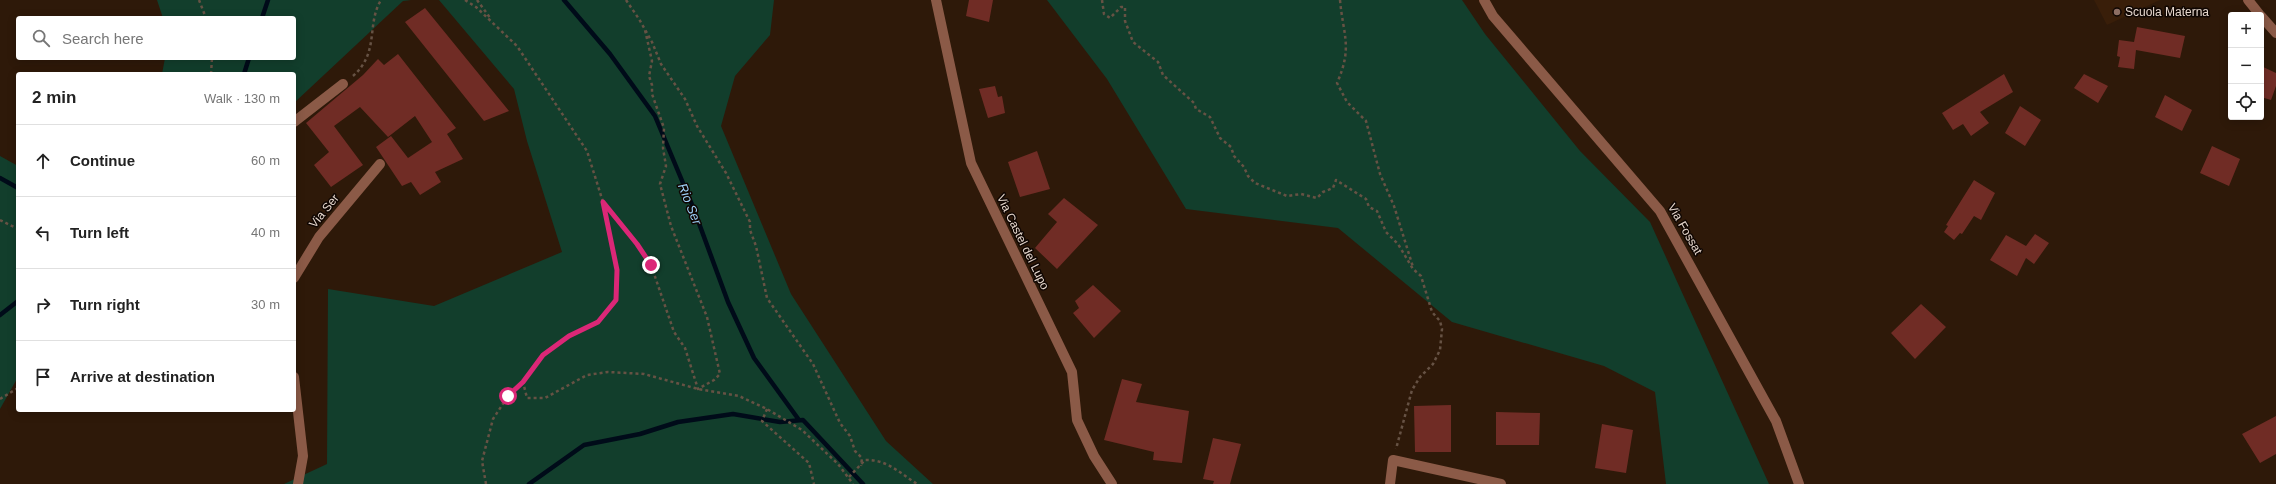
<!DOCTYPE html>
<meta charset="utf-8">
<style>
body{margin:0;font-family:Helvetica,sans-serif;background:#f6f6f6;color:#222}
.controls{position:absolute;right:12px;top:12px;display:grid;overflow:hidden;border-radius:4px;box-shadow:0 2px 10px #0003}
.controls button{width:36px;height:36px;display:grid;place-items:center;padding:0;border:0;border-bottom:1px solid #e0e0e0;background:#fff;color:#222;font:20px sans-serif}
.stop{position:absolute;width:12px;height:12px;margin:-9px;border:3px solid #db2777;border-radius:50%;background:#fff}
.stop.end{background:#db2777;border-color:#fff;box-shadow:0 1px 4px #0008}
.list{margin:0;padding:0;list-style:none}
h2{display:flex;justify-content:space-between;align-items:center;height:52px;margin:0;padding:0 16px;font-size:17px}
h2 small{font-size:13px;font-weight:400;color:#767676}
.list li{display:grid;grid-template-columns:26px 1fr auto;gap:12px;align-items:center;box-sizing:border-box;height:72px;padding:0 16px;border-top:1px solid #e0e0e0}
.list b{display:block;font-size:15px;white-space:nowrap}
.list em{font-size:13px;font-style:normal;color:#767676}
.icon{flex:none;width:22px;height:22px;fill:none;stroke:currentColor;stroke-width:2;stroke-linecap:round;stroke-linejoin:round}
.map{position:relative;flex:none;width:2276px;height:484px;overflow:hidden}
.search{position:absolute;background:#fff;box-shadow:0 2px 10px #0003;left:16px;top:16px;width:280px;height:44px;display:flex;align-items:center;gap:10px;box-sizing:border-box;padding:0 14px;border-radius:4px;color:#767676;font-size:15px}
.panel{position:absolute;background:#fff;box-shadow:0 2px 10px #0003;left:16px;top:72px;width:280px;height:340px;border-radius:4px}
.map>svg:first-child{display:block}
.built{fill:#391e09}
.green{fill:#123e2c}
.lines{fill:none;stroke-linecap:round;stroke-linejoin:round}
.stream{stroke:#000b19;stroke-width:4.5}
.building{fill:#702c25}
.path{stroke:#665244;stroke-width:2.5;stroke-dasharray:3 3;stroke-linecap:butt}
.minor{stroke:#8b5a47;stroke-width:10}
.route{stroke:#db2777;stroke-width:5}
.education-dot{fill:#8d6e63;stroke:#0f0602;stroke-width:1.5}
.labels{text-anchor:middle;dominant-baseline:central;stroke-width:3;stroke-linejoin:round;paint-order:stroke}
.poi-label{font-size:12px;fill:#e7d8ce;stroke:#0f0602;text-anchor:start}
.street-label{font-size:12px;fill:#e7d8ce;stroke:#0f0602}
.water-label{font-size:13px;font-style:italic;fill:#9dd0f8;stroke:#0f0602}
</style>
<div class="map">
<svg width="2276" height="484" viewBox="0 0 2276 484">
<rect width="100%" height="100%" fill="#2e1909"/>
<path class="built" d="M 2094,0 L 2160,0 L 2107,25 Z"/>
<path class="green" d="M 157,0 L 411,0 L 403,1 L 294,103 L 294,74 L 162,74 L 165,58 L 294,58 L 294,18 L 163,18 Z
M 439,0 L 774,0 L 770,35 L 735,76 L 721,126 L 791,294 L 886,441 L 933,484 L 284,484 L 327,464 L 328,289 L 434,306 L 562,252 L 527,141 L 514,89 Z
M 1047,0 L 1462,0 L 1485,34 L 1580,151 L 1650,222 L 1769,484 L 1666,484 L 1655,392 L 1604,366 L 1452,322 L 1338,228 L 1186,209 L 1107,79 Z
M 0,156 L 18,166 L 18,377 L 0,409 Z"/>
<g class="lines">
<path class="stream" d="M 564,0 L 610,54 L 655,116 L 693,207 L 728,302 L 754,358 L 799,420
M 262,18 L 268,0
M 244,74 L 249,58
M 0,178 L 18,188
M 0,315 L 18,301
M 529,484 L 584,445 L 640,434 L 678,422 L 733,414 L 780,422 L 803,420 L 863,484"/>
</g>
<path class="building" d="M 969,0 L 993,0 L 989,22 L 966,16 Z
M 425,8 L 509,111 L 484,121 L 405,22 Z
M 2137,27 L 2185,36 L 2180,58 L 2136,50 L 2134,69 L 2118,67 L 2120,57 L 2117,56 L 2119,40 L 2134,42 Z
M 398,54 L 456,128 L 447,134 L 463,159 L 435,172 L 441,182 L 420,195 L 411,182 L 402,186 L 376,147 L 391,136 L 408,158 L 432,142 L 415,116 L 388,137 L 360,107 L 334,126 L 363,165 L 331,187 L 314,165 L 329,152 L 306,123 L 363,75 L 378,59 L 384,65 Z
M 2261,66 L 2276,73 L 2276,86 L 2271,100 L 2261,97 Z
M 2004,74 L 2013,92 L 1980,112 L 1989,123 L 1971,136 L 1963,124 L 1953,130 L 1942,113 Z
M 2084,74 L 2108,86 L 2098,103 L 2074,88 Z
M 995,86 L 998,97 L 1002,96 L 1005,113 L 988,118 L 979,89 Z
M 2165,95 L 2192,110 L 2182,131 L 2155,117 Z
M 2020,106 L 2041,120 L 2025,146 L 2005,133 Z
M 2212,146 L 2240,159 L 2229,186 L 2200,173 Z
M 1037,151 L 1050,189 L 1020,197 L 1008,162 Z
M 1974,180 L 1995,193 L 1981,220 L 1974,216 L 1962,234 L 1960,233 L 1954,240 L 1944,232 L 1948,226 L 1946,225 Z
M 1064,198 L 1098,225 L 1057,269 L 1035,248 L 1057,222 L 1048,214 Z
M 2035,234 L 2049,243 L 2034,264 L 2026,258 L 2017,276 L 1990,260 L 2006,235 L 2026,246 Z
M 1093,285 L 1121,311 L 1094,338 L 1073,313 L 1079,308 L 1075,301 Z
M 1921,304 L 1946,327 L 1915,359 L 1891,333 Z
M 1122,379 L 1142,384 L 1136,402 L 1189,411 L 1182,463 L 1153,460 L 1154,452 L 1104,440 Z
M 1451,405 L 1451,452 L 1415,452 L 1414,406 Z
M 1496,412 L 1540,413 L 1539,445 L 1496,445 Z
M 2276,416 L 2276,454 L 2260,463 L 2242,434 Z
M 1602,424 L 1633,430 L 1626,473 L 1595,468 Z
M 1213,438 L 1241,444 L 1230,484 L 1213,484 L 1214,481 L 1203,479 Z"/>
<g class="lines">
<path class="path" d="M 199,0 L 206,18
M 465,0 L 476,7 L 517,46 L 587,151 L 603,202 L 617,270 L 616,299 L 598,322 L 569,336 L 543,355 L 523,382 L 527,398 L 545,398 L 587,375 L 608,372 L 644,374 L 698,389 L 739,396 L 767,409 L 802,430 L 838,464 L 853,484
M 477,0 L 491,19
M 626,0 L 639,19 L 652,42 L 661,64 L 685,99 L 697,126 L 726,173 L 750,222 L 750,230 L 756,246 L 767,298 L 813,364 L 840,423 L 850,436 L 855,451 L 862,458 L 861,466
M 1102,0 L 1104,14 L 1110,18 L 1121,7 L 1125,7 L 1125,21 L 1133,42 L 1158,62 L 1163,75 L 1194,103 L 1196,109 L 1210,117 L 1220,138 L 1231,147 L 1234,156 L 1244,167 L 1248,176 L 1255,183 L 1287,196 L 1301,194 L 1317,198 L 1323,192 L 1333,188 L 1336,180 L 1366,199 L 1369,207 L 1377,211 L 1386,232 L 1398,244 L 1413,269 L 1421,276 L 1432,312 L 1440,321 L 1442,329 L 1440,350 L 1433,364 L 1420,377 L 1412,390 L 1396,449
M 1340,0 C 1343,35 1353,47 1337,83 L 1347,102 L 1366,121 L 1380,174 L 1394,206 L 1413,267
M 211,74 L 212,58
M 353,76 C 380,52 366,25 381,0
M 603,203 L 637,244 L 651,265 L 674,332 L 685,348 L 698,389 L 714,380 L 720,374 L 707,317 L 671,226 L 660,184 L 666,166 L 663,148 L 664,128 L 652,94 L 652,85 L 649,76 L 652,61 L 645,30
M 0,220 L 18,229
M 0,399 L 18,388
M 767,409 L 762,421 L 809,463 L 814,484
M 849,477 L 865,460 C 886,459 900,473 917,484
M 486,484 L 482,461 L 493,419 L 508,396 L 523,382"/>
<path class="minor" d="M 936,0 L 971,163 L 1072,372 L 1077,420 L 1094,456 L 1112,484
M 1484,0 L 1493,16 L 1660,211 L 1776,421 L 1799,484
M 2248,0 L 2260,15
M 2261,16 L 2276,33
M 294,122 L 343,84
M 294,278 L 319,237 L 380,164
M 294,377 L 303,456 L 298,484
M 1390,484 L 1393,460 L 1501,484"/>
</g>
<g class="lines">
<path class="route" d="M 508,396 L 523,382 L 543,355 L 569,336 L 598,322 L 616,300 L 617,270 L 603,202 L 637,244 L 651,265"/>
</g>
<circle class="education-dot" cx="2117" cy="12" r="4"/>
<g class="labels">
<g class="poi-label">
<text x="2125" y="12">Scuola Materna</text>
</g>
<g class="street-label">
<text transform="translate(324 211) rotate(-51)">Via Ser</text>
<text transform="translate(1685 229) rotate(60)">Via Fossat</text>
<text transform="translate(1023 242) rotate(64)">Via Castel del Lupo</text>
</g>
<g class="water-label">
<text transform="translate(690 204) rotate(68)">Rio Ser</text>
</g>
</g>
</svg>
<div class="controls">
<button>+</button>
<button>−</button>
<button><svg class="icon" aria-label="locate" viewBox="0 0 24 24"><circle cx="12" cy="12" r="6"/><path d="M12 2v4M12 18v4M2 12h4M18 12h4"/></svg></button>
</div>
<div class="stop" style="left:508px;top:396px"></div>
<div class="stop end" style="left:651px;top:265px"></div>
<div class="search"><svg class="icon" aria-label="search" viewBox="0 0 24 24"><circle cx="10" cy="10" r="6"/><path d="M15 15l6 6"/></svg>Search here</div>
<section class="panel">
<h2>2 min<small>Walk · 130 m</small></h2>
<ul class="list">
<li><svg class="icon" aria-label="ahead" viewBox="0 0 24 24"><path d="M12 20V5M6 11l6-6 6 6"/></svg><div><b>Continue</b></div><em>60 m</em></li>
<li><svg class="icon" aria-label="left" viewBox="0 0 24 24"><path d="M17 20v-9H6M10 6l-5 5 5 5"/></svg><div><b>Turn left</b></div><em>40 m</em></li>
<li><svg class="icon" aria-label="right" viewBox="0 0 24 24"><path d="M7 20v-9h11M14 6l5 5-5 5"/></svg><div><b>Turn right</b></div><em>30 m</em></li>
<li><svg class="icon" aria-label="arrive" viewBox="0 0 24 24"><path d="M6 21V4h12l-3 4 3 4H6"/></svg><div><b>Arrive at destination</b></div></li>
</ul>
</section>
</div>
